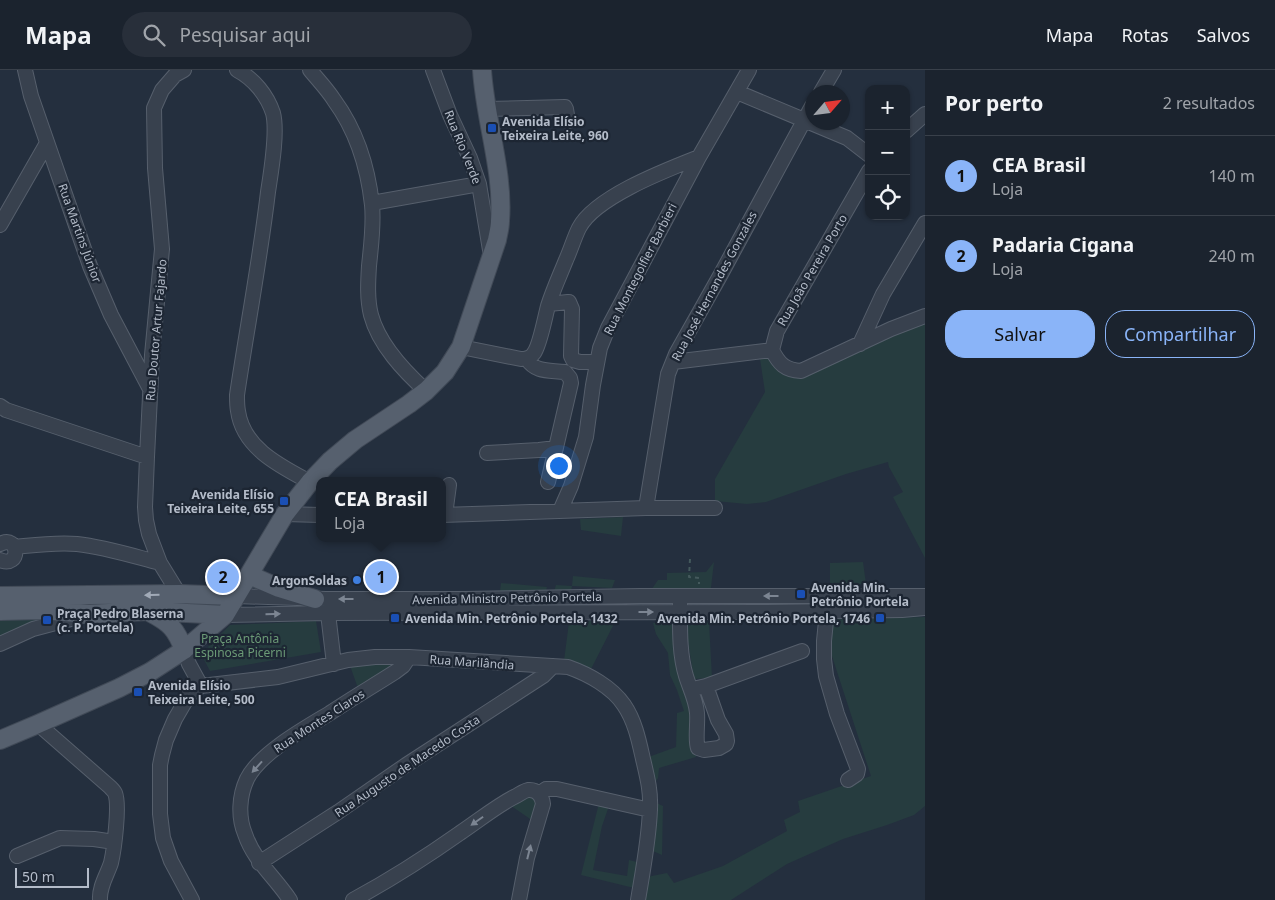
<!DOCTYPE html>
<html lang="pt">
<meta charset="utf-8">
<style>
body{margin:0;font-family:"Noto Sans",sans-serif;background:#282f3a;color:#f1f3f6}
.controls{position:absolute;right:15px;top:15px;display:grid;overflow:hidden;border-radius:10px;box-shadow:0 1px 4px #0004}
.controls button{width:45px;height:45px;display:grid;place-items:center;padding:0;border:0;border-bottom:1px solid #39404a;background:#1b232e;color:#f1f3f6;font:25px sans-serif}
.compass{position:absolute;left:805px;top:15px;width:45px;height:45px;border-radius:50%;background:#1b232e;box-shadow:0 1px 4px #0004;rotate:62deg}
.scale{position:absolute;left:15px;bottom:12px;width:74px;box-sizing:border-box;padding-left:5px;border:2px solid #b4bcc9;border-top:0;font-size:14px;line-height:18px;white-space:nowrap;color:#b4bcc9;-webkit-text-stroke:4px #1d2633;paint-order:stroke}
.you{position:absolute;left:558px;top:395px;width:18px;height:18px;margin:-12px;border:4px solid #fff;border-radius:50%;background:#1a73e8;box-shadow:0 0 0 8px #1a73e833}
.badge{display:grid;place-items:center;width:32px;height:32px;border-radius:50%;background:#8ab4f8;color:#111;font-size:16px;font-weight:700}
.pin{position:absolute;translate:-50% -50%;border:2px solid #fff;box-shadow:0 1px 5px #0006}
.popup{position:absolute;left:316px;top:407px;width:130px;height:65px;box-sizing:border-box;display:grid;place-content:center;border-radius:10px;background:#1b232e;filter:drop-shadow(0 1px 4px #0005);font-size:16px;white-space:nowrap;color:#a0a4aa}
.popup b{font-size:19px;color:#f1f3f6}
.popup::after{content:'';position:absolute;left:50%;top:100%;margin-left:-10px;border:10px solid transparent;border-top-color:#1b232e}
.list{margin:0;padding:0;list-style:none}
h2{display:flex;justify-content:space-between;align-items:center;height:65px;margin:0;padding:0 20px;font-size:21px}
h2 small{font-size:16px;font-weight:400;color:#a0a4aa}
.list li{display:grid;grid-template-columns:32px 1fr auto;gap:15px;align-items:center;box-sizing:border-box;height:80px;padding:0 20px;border-top:1px solid #39404a}
.list b{display:block;font-size:19px;white-space:nowrap}
.list p{margin:0;font-size:16px;white-space:nowrap;color:#a0a4aa}
.list em{font-size:16px;font-style:normal;color:#a0a4aa}
.actions{display:flex;gap:10px;padding:15px 20px}
.actions a{flex:1;padding:11px 0;border:1px solid #8ab4f8;border-radius:20px;text-align:center;font-size:18px;color:#8ab4f8}
.actions .main{background:#8ab4f8;color:#111}
.icon{flex:none;width:28px;height:28px;fill:none;stroke:currentColor;stroke-width:2;stroke-linecap:round;stroke-linejoin:round}
.map{position:relative;flex:none;width:925px;height:830px;overflow:hidden}
header{display:flex;align-items:center;gap:30px;box-sizing:border-box;height:70px;padding:0 25px;background:#1b232e;border-bottom:1px solid #39404a}
header strong{font-size:24px}
nav{display:flex;gap:28px;margin-inline-start:auto;font-size:18px}
.search{width:350px;height:45px;background:#282f3a;display:flex;align-items:center;gap:12px;box-sizing:border-box;padding:0 18px;border-radius:28px;color:#a0a4aa;font-size:19px}
main{display:flex}
aside{flex:1;background:#1b232e}
.map>svg:first-child{display:block}
.green{fill:#263c3f}
.lines{fill:none;stroke-linecap:round;stroke-linejoin:round}
.minor-casing{stroke:#565f6c;stroke-width:16}
.major-casing{stroke:#414a57;stroke-width:20}
.path{stroke:#44595c;stroke-width:2;stroke-dasharray:4 4;stroke-linecap:butt}
.minor{stroke:#38414e;stroke-width:14}
.major{stroke:#56606e;stroke-width:18}
.oneway{fill:#a1aab7}
.oneway2{fill:#7c8592}
.transit-dot{fill:#1a4fb4;stroke:#1d2633;stroke-width:2}
.shop-dot{fill:#3f7fe0;stroke:#1d2633;stroke-width:2}
.labels{text-anchor:middle;dominant-baseline:central;stroke-width:4.5;stroke-linejoin:round;paint-order:stroke}
.poi-label{font-size:12px;font-weight:bold;fill:#b4bcc9;stroke:#1d2633;text-anchor:start}
.street-label{font-size:12px;fill:#b4bcc9;stroke:#1d2633}
.park-label{font-size:12px;fill:#6b9a76;stroke:#1d2633}
</style>
<header>
<strong>Mapa</strong>
<div class="search"><svg class="icon" aria-label="search" viewBox="0 0 24 24"><circle cx="10" cy="10" r="6"/><path d="M15 15l6 6"/></svg>Pesquisar aqui</div>
<nav><a>Mapa</a><a>Rotas</a><a>Salvos</a></nav>
</header>
<main>
<div class="map">
<svg width="925" height="830" viewBox="0 0 925 830">
<rect width="100%" height="100%" fill="#242f3e"/>
<path class="green" d="M 925,246 L 925,488 L 893,427 L 903,422 L 889,397 L 888,392 L 846,404 L 766,432 L 747,434 L 715,431 L 715,409 L 765,322 L 759,282 L 791,300 Z
M 623,447 L 621,466 L 581,460 L 580,449 Z
M 714,492 L 710,526 L 647,526 L 658,510 L 667,510 L 667,503 L 706,502 Z
M 863,492 L 866,514 L 830,515 L 830,493 Z
M 573,506 L 615,510 L 612,518 L 572,516 L 570,527 L 552,528 L 556,515 L 572,516 Z
M 501,513 L 547,517 L 544,528 L 499,529 Z
M 40,540 L 33,559 L 0,574 L 0,541 Z
M 925,547 L 925,736 L 914,745 L 887,755 L 843,769 L 787,794 L 731,830 L 638,830 L 642,808 L 667,803 L 674,813 L 723,796 L 787,761 L 784,750 L 800,742 L 798,731 L 871,706 L 828,574 L 819,550 Z
M 616,550 L 591,599 L 564,591 L 569,552 Z
M 316,551 L 321,582 L 210,601 L 201,584 L 230,555 Z
M 709,552 L 712,608 L 694,609 L 685,553 Z
M 653,553 L 675,553 L 690,636 L 696,687 L 659,698 L 658,708 L 654,714 L 643,689 L 676,677 L 677,643 L 684,641 L 677,620 L 670,605 L 668,583 L 656,564 Z
M 409,587 L 360,624 L 348,590 Z
M 538,724 L 536,753 L 507,733 Z
M 650,730 L 663,736 L 662,785 L 646,778 Z
M 599,733 L 609,736 L 602,756 L 593,800 L 627,806 L 629,790 L 637,792 L 634,818 L 581,805 Z"/>
<g class="lines">
<defs>
<path id="minor" d="M 25,0 L 31,26 L 90,196 L 111,245 L 150,319
M 237,0 C 254,9 267,25 273,43 C 278,62 271,102 268,122 C 260,190 247,258 237,325 C 237,330 237,336 238,341 C 243,378 280,396 310,412
M 310,0 C 318,10 327,19 334,30 C 356,60 368,98 372,135 C 374,155 371,176 369,196 C 368,212 367,229 371,245 C 379,275 404,301 426,321
M 433,0 L 450,45 L 470,88 L 479,114 L 491,186
M 737,22 L 847,68 L 869,85
M 821,22 L 834,0
M 486,39 L 565,37 L 566,39 L 568,51
M 906,61 L 925,44
M 869,101 L 777,261 L 772,280 C 779,294 785,300 801,301 L 891,259 L 925,246
M 372,133 L 479,114
M 0,155 L 47,73
M 549,234 L 568,232 L 569,232 L 572,239 L 571,286 L 573,290 L 580,292 L 597,292
M 860,274 L 883,224 L 925,153
M 461,277 L 521,289 C 526,289 531,288 534,283 C 540,275 545,247 548,236 C 553,220 560,205 566,190 C 571,179 574,168 579,158 C 595,127 666,100 699,87
M 527,289 C 536,303 549,300 565,302 L 570,308 L 571,313 L 548,412
M 673,292 L 772,280
M 0,336 L 6,340 L 147,387
M 487,383 L 539,380 L 556,378
M 646,438 L 668,304 L 676,284 L 721,204 L 812,36
M 560,441 L 571,416 L 586,367 L 593,315 L 600,278 L 608,258 L 699,87 L 749,0
M 285,444 L 320,445
M 442,445 L 646,438 L 715,438
M 445,445 L 449,415
M 0,474 C 20,464 21,499 0,490
M 15,477 C 35,475 56,472 77,474 C 105,477 133,486 160,493
M 179,524 L 160,493 L 149,464 L 146,450 L 145,437 L 147,387 L 152,285 L 162,179 L 155,98 L 154,38 L 162,20 L 175,5 L 184,0
M 236,526 L 326,529 L 464,529 L 640,526 L 925,526
M 826,532 L 827,541 L 824,571 L 824,589 L 826,606 L 837,644 L 858,699 L 857,704 L 848,710
M 680,533 C 680,557 679,583 686,606 C 690,619 696,630 697,643 C 698,653 695,671 698,678 L 704,680 L 719,678 L 726,674 L 727,671 L 726,664 L 718,650 L 706,616
M 327,535 L 334,594
M 225,545 L 327,543 L 767,542 L 902,540 L 925,538
M 0,574 L 33,559 L 82,546
M 184,580 L 189,594 L 201,616
M 201,616 L 278,607 L 348,590 L 375,587 L 409,587 L 568,597 C 588,604 612,617 624,635 C 635,651 639,671 643,689 C 647,706 651,721 650,739 C 649,769 643,800 638,830
M 697,618 L 706,616 L 802,581
M 38,654 L 110,717 C 112,719 114,721 115,723 C 120,735 114,780 111,793 C 107,805 99,817 100,830
M 539,724 L 546,719 L 557,719 L 650,740
M 17,786 L 60,768 L 94,769 L 114,772
M 259,793 L 338,742 L 406,695 L 543,606 L 553,596
M 192,830 L 171,791 L 163,768 L 160,744 L 160,695 L 162,685 L 166,670 L 175,649 L 189,625 L 201,616
M 290,830 C 275,807 254,791 245,764 C 238,747 239,726 247,709 C 260,683 305,658 330,643 C 351,629 373,616 395,602 L 403,596 L 409,587
M 353,830 C 390,810 426,787 460,763 C 478,751 495,737 514,727 C 519,725 523,721 528,720 C 537,719 542,726 543,734 L 527,788 L 519,830"/>
<path id="major" d="M 249,505 L 279,518 L 315,529
M 0,526 L 179,524 L 236,526
M 0,541 L 40,540 L 89,544 L 148,541 L 225,545
M 151,543 C 170,553 176,559 184,580
M 0,670 L 38,654 L 119,618 L 150,602 L 184,580 L 225,545 L 285,444 L 310,412 L 330,391 L 355,370 L 409,334 L 426,321 L 445,302 L 461,277 L 497,170 C 498,164 500,158 500,151 C 504,102 485,50 482,0"/>
</defs>
<use href="#minor" class="minor-casing"/>
<use href="#major" class="major-casing"/>
<path class="path" d="M 690,489 L 689,507 L 699,508 L 699,514"/>
<use href="#minor" class="minor"/>
<use href="#major" class="major"/>
</g>
<defs><path id="oneway-solid" d="M-6-.8H1V-3.2L6.5 0L1 3.2V.8H-6Z" transform="scale(1.25)"/></defs>
<use class="oneway" href="#oneway-solid" transform="translate(152 525) rotate(179)"/>
<g class="oneway2">
<use href="#oneway-solid" transform="translate(771 526) rotate(-180)"/>
<use href="#oneway-solid" transform="translate(346 529) rotate(-180)"/>
<use href="#oneway-solid" transform="translate(646 542)"/>
<use href="#oneway-solid" transform="translate(273 544) rotate(-1)"/>
<use href="#oneway-solid" transform="translate(257 697) rotate(132)"/>
<use href="#oneway-solid" transform="translate(477 751) rotate(145)"/>
<use href="#oneway-solid" transform="translate(529 782) rotate(-76)"/>
</g>
<g class="transit-dot">
<rect x="487" y="53" width="10" height="10" rx="2.5"/>
<rect x="279" y="426" width="10" height="10" rx="2.5"/>
<rect x="796" y="519" width="10" height="10" rx="2.5"/>
<rect x="390" y="543" width="10" height="10" rx="2.5"/>
<rect x="875" y="543" width="10" height="10" rx="2.5"/>
<rect x="42" y="545" width="10" height="10" rx="2.5"/>
<rect x="133" y="617" width="10" height="10" rx="2.5"/>
</g>
<circle class="shop-dot" cx="357" cy="510" r="5"/>
<g class="labels">
<g class="poi-label">
<text x="502" y="51">Avenida Elísio<tspan x="502" dy="14">Teixeira Leite, 960</tspan></text>
<text x="274" y="424" text-anchor="end">Avenida Elísio<tspan x="274" dy="14">Teixeira Leite, 655</tspan></text>
<text x="347" y="510" text-anchor="end">ArgonSoldas</text>
<text x="811" y="517">Avenida Min.<tspan x="811" dy="14">Petrônio Portela</tspan></text>
<text x="57" y="543">Praça Pedro Blaserna<tspan x="57" dy="14">(c. P. Portela)</tspan></text>
<text x="405" y="548">Avenida Min. Petrônio Portela, 1432</text>
<text x="870" y="548" text-anchor="end">Avenida Min. Petrônio Portela, 1746</text>
<text x="148" y="615">Avenida Elísio<tspan x="148" dy="14">Teixeira Leite, 500</tspan></text>
</g>
<g class="street-label">
<text transform="translate(463 77) rotate(68)">Rua Rio Verde</text>
<text transform="translate(80 163) rotate(70)">Rua Martins Júnior</text>
<text transform="translate(640 199) rotate(-63)">Rua Montegolfier Barbieri</text>
<text transform="translate(812 200) rotate(-60)">Rua João Pereira Porto</text>
<text transform="translate(714 216) rotate(-62)">Rua José Hernandes Gonzales</text>
<text transform="translate(156 260) rotate(-85)">Rua Doutor Artur Fajardo</text>
<text transform="translate(507 528) rotate(-1)">Avenida Ministro Petrônio Portela</text>
<text transform="translate(472 592) rotate(4)">Rua Marilândia</text>
<text transform="translate(319 651) rotate(-33)">Rua Montes Claros</text>
<text transform="translate(407 696) rotate(-34)">Rua Augusto de Macedo Costa</text>
</g>
<g class="park-label">
<text x="240" y="568">Praça Antônia<tspan x="240" dy="14">Espinosa Picerni</tspan></text>
</g>
</g>
</svg>
<div class="controls">
<button>+</button>
<button>−</button>
<button><svg class="icon" aria-label="locate" viewBox="0 0 24 24"><circle cx="12" cy="12" r="6"/><path d="M12 2v4M12 18v4M2 12h4M18 12h4"/></svg></button>
</div>
<svg class="compass" viewBox="-18 -18 36 36"><path d="M0-13l5 13h-10z" fill="#e53935"/><path d="M0 13l5-13h-10z" fill="#a0a4aa"/></svg>
<div class="scale">50 m</div>
<div class="you"></div>
<div class="pin badge" style="left:381px;top:507px">1</div>
<div class="popup"><b>CEA Brasil</b>Loja</div>
<div class="pin badge" style="left:223px;top:507px">2</div>
</div>
<aside>
<h2>Por perto<small>2 resultados</small></h2>
<ul class="list">
<li><span class="badge">1</span><div><b>CEA Brasil</b><p>Loja</p></div><em>140 m</em></li>
<li><span class="badge">2</span><div><b>Padaria Cigana</b><p>Loja</p></div><em>240 m</em></li>
</ul>
<div class="actions"><a class="main">Salvar</a><a>Compartilhar</a></div>
</aside>
</main>
